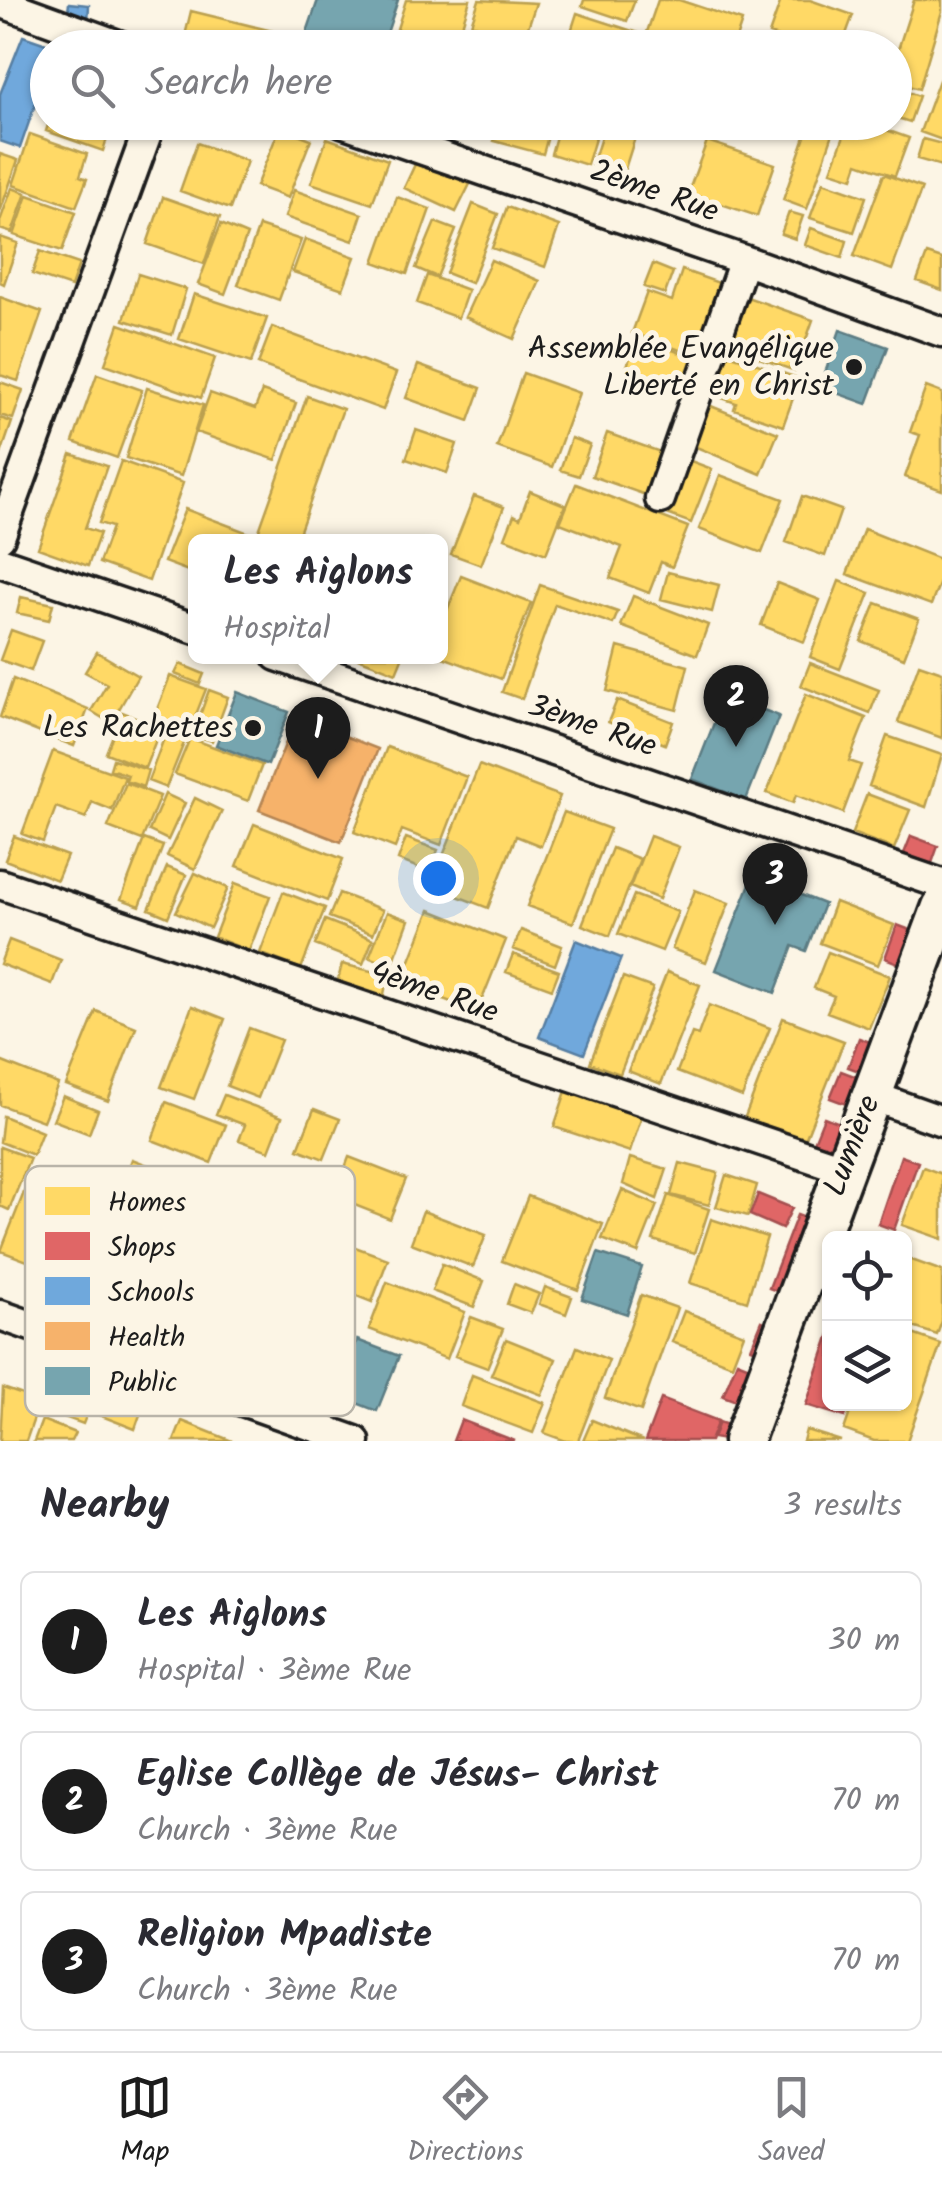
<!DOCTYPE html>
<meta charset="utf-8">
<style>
body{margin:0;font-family:Kalam,sans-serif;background:#f2f2f3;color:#2b2b33}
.controls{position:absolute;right:30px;bottom:30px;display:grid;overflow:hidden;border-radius:15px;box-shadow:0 2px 8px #0004}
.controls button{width:90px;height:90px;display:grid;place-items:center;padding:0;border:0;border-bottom:2px solid #e1e1e2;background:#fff;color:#2b2b33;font:50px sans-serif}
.you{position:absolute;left:438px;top:878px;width:35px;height:35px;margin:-25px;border:8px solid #fff;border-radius:50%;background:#1a73e8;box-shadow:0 0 0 15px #1a73e833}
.badge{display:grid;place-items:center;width:65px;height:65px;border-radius:50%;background:#1c1c1c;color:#fff;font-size:32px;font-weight:700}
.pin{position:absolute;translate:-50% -82px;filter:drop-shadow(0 2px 5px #0008)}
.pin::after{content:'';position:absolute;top:52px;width:35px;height:30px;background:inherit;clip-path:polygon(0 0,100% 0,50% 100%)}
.popup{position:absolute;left:188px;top:534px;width:260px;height:130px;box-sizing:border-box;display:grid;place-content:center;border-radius:15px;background:#fff;filter:drop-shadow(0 2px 8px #0005);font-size:32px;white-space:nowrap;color:#7c7c81}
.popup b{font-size:38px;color:#2b2b33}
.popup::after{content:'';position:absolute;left:50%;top:100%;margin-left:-20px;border:20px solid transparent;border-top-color:#fff}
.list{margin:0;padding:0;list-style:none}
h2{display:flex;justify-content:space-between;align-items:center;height:130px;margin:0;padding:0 40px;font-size:42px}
h2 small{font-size:32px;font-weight:400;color:#7c7c81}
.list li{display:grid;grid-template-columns:65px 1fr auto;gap:30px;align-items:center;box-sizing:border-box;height:140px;margin:0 20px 20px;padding:0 20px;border:2px solid #e1e1e2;border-radius:15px}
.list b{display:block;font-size:38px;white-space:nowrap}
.list p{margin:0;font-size:32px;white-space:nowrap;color:#7c7c81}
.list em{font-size:32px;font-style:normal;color:#7c7c81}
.icon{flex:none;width:55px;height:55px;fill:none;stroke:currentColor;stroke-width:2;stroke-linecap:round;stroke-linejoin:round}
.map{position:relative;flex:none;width:942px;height:1441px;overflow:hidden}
.search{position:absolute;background:#fff;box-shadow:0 2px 8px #0004;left:30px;right:30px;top:30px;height:110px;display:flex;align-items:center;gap:25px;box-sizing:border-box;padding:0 35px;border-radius:55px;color:#7c7c81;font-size:38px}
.sheet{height:610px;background:#fff}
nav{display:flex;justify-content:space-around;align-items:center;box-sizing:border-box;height:140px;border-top:2px solid #e1e1e2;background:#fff;font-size:28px;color:#7c7c81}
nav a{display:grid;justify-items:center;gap:5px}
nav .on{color:#1c1c1c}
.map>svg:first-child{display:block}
.homes{fill:#ffd966;stroke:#bba050;stroke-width:2.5}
.shops{fill:#e06666;stroke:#a55050;stroke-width:2.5}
.schools{fill:#6fa8dc;stroke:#567ea2;stroke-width:2.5}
.health{fill:#f6b26b;stroke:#b58553;stroke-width:2.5}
.public{fill:#76a5af;stroke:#5b7c83;stroke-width:2.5}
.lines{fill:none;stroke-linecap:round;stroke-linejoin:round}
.street-casing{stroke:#1c1c1c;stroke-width:35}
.secondary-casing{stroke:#1c1c1c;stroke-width:45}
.street{stroke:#fcf5e5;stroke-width:28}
.secondary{stroke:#fcf5e5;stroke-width:38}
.poi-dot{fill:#1c1c1c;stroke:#fcf5e5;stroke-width:4}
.labels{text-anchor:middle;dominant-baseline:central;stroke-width:10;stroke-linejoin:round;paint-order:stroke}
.street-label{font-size:32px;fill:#1c1c1c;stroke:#fcf5e5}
.poi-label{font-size:32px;fill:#1c1c1c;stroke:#fcf5e5;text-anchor:end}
.key{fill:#fcf5e5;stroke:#b9b4a9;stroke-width:2.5}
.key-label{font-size:28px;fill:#1c1c1c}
</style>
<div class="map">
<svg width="942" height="1441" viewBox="0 0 942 1441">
<rect width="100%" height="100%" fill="#fcf5e5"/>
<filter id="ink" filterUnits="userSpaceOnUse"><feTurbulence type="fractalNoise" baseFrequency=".01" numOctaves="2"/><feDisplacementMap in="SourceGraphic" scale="20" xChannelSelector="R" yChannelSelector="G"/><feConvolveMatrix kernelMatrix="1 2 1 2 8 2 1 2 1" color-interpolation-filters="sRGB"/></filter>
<g filter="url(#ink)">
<path class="homes" d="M 406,0 L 470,0 L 455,47 L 397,29 Z
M 479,0 L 536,3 L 524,40 L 471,24 Z
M 584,0 L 635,0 L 627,21 L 582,6 Z
M 658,0 L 679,0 L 742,21 L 733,48 L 697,48 L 647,32 Z
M 781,0 L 810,0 L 853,15 L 841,48 L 810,48 L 769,34 Z
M 914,0 L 942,0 L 942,11 L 919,89 L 894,82 L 894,62 Z
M 191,11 L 293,36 L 290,48 L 182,48 Z
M 577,13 L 642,34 L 637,48 L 566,47 Z
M 939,80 L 942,81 L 942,140 L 920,132 Z
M 894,87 L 919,96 L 910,122 L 894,117 Z
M 49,122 L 112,122 L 103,151 L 46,131 Z
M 500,122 L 552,122 L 543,154 L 494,141 Z
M 560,122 L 600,122 L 587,165 L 551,154 Z
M 606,122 L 639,125 L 623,175 L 592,165 Z
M 810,122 L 837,122 L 807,209 L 783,200 Z
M 849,122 L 864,122 L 909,138 L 895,176 L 858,163 L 853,178 L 831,171 Z
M 280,127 L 311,139 L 288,198 L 256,186 Z
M 30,134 L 87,154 L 80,176 L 87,179 L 76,207 L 13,185 Z
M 327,138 L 388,160 L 372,204 L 311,183 Z
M 923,139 L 942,144 L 942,166 L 917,159 Z
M 707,141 L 775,164 L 757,216 L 688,193 Z
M 197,143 L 247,161 L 230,209 L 180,191 Z
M 0,154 L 18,160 L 0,212 Z
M 417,160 L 470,184 L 456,212 L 404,188 Z
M 884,174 L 922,188 L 892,270 L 854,256 Z
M 823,182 L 866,197 L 854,232 L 810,218 Z
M 12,188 L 26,193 L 12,233 L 0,229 L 0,221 Z
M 294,190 L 362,214 L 353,241 L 285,217 Z
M 28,195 L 76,212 L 62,251 L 14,235 Z
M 163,197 L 220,217 L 204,264 L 147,244 Z
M 397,197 L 430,209 L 407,274 L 374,262 Z
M 473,204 L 498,214 L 471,283 L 446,273 Z
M 507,207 L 559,226 L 545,267 L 492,248 Z
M 789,212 L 803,216 L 795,239 L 781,234 Z
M 435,222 L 456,230 L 437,277 L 416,268 Z
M 221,224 L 247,235 L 225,294 L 198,284 Z
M 259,226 L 301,240 L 279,300 L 238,285 Z
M 811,228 L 847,241 L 842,258 L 805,245 Z
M 0,237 L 18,243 L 4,284 L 0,282 Z
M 305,239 L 355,257 L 343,289 L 293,272 Z
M 40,251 L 79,264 L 71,287 L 32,274 Z
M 927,254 L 942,259 L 942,290 L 917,281 Z
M 491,260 L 540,281 L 514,339 L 465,317 Z
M 653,264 L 673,272 L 665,294 L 644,287 Z
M 682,270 L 719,283 L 694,355 L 632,333 L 647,292 L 672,301 Z
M 138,274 L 186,289 L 172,335 L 124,320 Z
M 427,275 L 468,290 L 458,318 L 417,303 Z
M 194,294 L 267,318 L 251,363 L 179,339 Z
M 744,296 L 813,320 L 795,371 L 726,346 Z
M 0,297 L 42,312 L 18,381 L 0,375 Z
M 119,324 L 215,358 L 201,398 L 105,364 Z
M 272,327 L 396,373 L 383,410 L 258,364 Z
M 637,337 L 697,359 L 686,391 L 626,369 Z
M 726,353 L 800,379 L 783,426 L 734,409 L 736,403 L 711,394 Z
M 418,365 L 481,388 L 469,421 L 406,398 Z
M 523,373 L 579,393 L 552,467 L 497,447 Z
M 97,374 L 142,390 L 117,458 L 73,442 Z
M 0,382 L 23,390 L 13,419 L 0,415 Z
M 926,387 L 942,393 L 942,490 L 905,477 L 920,435 L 910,432 Z
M 147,388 L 203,405 L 181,476 L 126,458 Z
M 262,391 L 296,403 L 276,460 L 196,432 L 210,393 L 255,409 Z
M 307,396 L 343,409 L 296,542 L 255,542 Z
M 706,404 L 778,433 L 761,474 L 689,444 Z
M 0,418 L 12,422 L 0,457 Z
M 416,430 L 457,444 L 447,473 L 406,459 Z
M 607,433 L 666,454 L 651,497 L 592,476 Z
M 571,438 L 590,445 L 579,476 L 560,470 Z
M 71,454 L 107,466 L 85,528 L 100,533 L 88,566 L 38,548 Z
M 680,457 L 712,469 L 691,523 L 659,511 Z
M 121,461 L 183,483 L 149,581 L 99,563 L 112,527 L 99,523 Z
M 720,475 L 783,499 L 762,553 L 699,529 Z
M 576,484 L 688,527 L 672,567 L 661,562 L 649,593 L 610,578 L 622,547 L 560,523 Z
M 530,491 L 565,505 L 546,554 L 505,538 L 514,515 L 520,518 Z
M 474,496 L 504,507 L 481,565 L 451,554 Z
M 802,496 L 841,510 L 825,556 L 786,542 Z
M 185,509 L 254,535 L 252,542 L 196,542 L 196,574 L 164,562 Z
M 864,529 L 942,560 L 942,577 L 931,605 L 847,574 Z
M 668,572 L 719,585 L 712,612 L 661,599 Z
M 461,576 L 531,603 L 501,679 L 440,656 L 440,628 Z
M 839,581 L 870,593 L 840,669 L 810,657 Z
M 777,583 L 820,600 L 804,642 L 761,625 Z
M 540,585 L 618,612 L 613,624 L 555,604 L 522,699 L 502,692 Z
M 633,596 L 708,625 L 697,655 L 621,626 Z
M 21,597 L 53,604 L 49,620 L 17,613 Z
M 876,603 L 919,619 L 904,658 L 861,641 Z
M 11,630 L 42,641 L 31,671 L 0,660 Z
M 618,647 L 688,666 L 677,710 L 607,691 Z
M 97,652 L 138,676 L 111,723 L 91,711 L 107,684 L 85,672 Z
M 353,656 L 403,656 L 396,673 Z
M 810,663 L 879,690 L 870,713 L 801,686 Z
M 180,664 L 204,674 L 200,684 L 175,674 Z
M 919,664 L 942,672 L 942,738 L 898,722 Z
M 170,676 L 206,689 L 190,730 L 154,717 Z
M 13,679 L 88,709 L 74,746 L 0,717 Z
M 209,690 L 228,697 L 212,741 L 193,735 Z
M 806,694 L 866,718 L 849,761 L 861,765 L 843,813 L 796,795 L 793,803 L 767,793 Z
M 617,700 L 673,722 L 665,744 L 608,722 Z
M 122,712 L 161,727 L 145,768 L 106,753 Z
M 167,730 L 186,738 L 166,788 L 148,781 Z
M 887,736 L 942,755 L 926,807 L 869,786 Z
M 190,738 L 262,765 L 248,801 L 175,774 Z
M 387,747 L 467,777 L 441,845 L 402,830 L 395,848 L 354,832 Z
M 53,751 L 125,777 L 112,810 L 92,802 L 86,818 L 56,807 L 43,842 L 22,834 Z
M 113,759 L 148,770 L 143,787 L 126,781 L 128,775 L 110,769 Z
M 479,765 L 560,796 L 541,846 L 516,836 L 488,908 L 431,886 Z
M 126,783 L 160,796 L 142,840 L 108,827 Z
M 165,794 L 185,803 L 168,840 L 149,831 Z
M 867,794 L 910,810 L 894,849 L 852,833 Z
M 195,798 L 222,811 L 195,869 L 167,856 Z
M 564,812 L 610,829 L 573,923 L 527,906 Z
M 254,824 L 343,859 L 327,901 L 237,866 Z
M 14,836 L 67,856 L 57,880 L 5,860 Z
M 650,836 L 679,847 L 659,899 L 630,887 Z
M 406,838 L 438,850 L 429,872 L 398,860 Z
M 144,839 L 163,846 L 140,906 L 121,899 Z
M 612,848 L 640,859 L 610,936 L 582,925 Z
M 167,867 L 186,875 L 168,917 L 149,909 Z
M 195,873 L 228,888 L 210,928 L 176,912 Z
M 235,883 L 270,896 L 249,951 L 214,937 Z
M 695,890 L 729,903 L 706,962 L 672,949 Z
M 283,892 L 325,908 L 301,969 L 260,953 Z
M 339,893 L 383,910 L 373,934 L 329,917 Z
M 634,895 L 678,912 L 662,951 L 618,934 Z
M 835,902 L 894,925 L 878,965 L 820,943 Z
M 430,910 L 506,940 L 477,1012 L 401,983 Z
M 387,912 L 409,920 L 392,966 L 369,957 Z
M 325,920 L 373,939 L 363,964 L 315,945 Z
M 521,930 L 562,946 L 555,965 L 513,949 Z
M 9,940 L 61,960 L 52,984 L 0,964 Z
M 828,952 L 890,976 L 869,1028 L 827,1012 L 834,996 L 814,988 Z
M 513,954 L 559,971 L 552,989 L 506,972 Z
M 342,964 L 388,975 L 383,999 L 336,988 Z
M 667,972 L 700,985 L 661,1084 L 628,1071 Z
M 623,977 L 653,988 L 620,1074 L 590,1063 Z
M 709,1005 L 770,1028 L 742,1097 L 677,1072 L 692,1033 L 698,1035 Z
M 192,1006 L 225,1019 L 194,1099 L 161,1087 Z
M 96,1011 L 136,1027 L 108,1101 L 66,1085 Z
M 783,1018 L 844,1041 L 803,1145 L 743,1122 Z
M 249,1028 L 281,1040 L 258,1098 L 227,1086 Z
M 0,1061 L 58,1084 L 43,1121 L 0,1105 Z
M 568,1085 L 644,1110 L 630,1152 L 554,1127 Z
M 224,1095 L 282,1117 L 269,1151 L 239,1140 L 245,1125 L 216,1114 Z
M 63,1096 L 98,1110 L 89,1134 L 53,1120 Z
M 166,1102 L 226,1125 L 211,1163 L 152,1140 Z
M 314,1109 L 340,1119 L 324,1159 L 298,1149 Z
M 3,1116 L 42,1132 L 33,1155 L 0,1142 Z
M 0,1147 L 30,1158 L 9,1210 L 0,1206 Z
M 349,1157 L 406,1179 L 390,1219 L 334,1197 Z
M 630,1158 L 667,1169 L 657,1199 L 623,1184 Z
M 132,1159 L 202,1186 L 185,1231 L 157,1220 L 148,1244 L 129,1237 L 139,1213 L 115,1204 Z
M 680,1163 L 718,1173 L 709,1205 L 671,1195 Z
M 923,1167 L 942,1174 L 942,1239 L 902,1225 Z
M 32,1172 L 57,1182 L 27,1261 L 1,1251 Z
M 726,1175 L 757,1185 L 748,1216 L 716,1207 Z
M 622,1190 L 657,1205 L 638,1253 L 602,1239 Z
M 219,1191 L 246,1202 L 225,1255 L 198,1245 Z
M 668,1195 L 709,1209 L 695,1253 L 653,1240 Z
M 528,1196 L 603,1224 L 578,1290 L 502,1261 Z
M 254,1206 L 305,1225 L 287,1270 L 237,1250 Z
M 423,1211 L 486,1235 L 473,1267 L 411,1243 Z
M 711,1219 L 767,1237 L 747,1301 L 690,1283 Z
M 323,1238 L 346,1247 L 335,1276 L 311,1267 Z
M 162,1246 L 194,1259 L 170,1321 L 138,1309 Z
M 355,1247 L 388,1259 L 372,1302 L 339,1289 Z
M 208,1254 L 279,1282 L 268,1311 L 256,1307 L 241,1344 L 182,1321 Z
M 909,1259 L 942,1271 L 942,1321 L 937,1335 L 904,1324 L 904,1273 Z
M 442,1264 L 484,1281 L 474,1307 L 432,1291 Z
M 300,1273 L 336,1287 L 310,1353 L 275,1339 Z
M 387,1282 L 465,1312 L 447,1359 L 369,1329 Z
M 514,1284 L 539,1294 L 531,1313 L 507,1304 Z
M 545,1287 L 572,1297 L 566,1314 L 539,1304 Z
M 641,1295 L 677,1308 L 641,1411 L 605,1398 Z
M 684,1311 L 744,1334 L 732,1365 L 672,1342 Z
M 471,1317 L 503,1329 L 487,1368 L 455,1356 Z
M 904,1331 L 941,1344 L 907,1441 L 874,1441 L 844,1430 L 853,1404 L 904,1404 Z
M 506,1339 L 556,1359 L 542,1395 L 491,1375 Z
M 277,1346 L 336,1367 L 326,1394 L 268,1373 Z
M 577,1347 L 609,1360 L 578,1441 L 566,1441 L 544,1433 Z
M 472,1375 L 545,1403 L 533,1433 L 461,1406 Z
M 56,1381 L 94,1396 L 83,1424 L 45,1410 Z
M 3,1388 L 40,1401 L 26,1441 L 0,1441 Z
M 107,1395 L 142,1409 L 135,1429 L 99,1415 Z
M 42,1420 L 75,1433 L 71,1441 L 34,1441 Z
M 592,1420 L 643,1441 L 583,1441 Z
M 182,1421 L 232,1441 L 174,1441 Z
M 806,1430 L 841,1441 L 803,1441 Z"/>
<path class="shops" d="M 911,836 L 938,846 L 927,877 L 899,866 Z
M 897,925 L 921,934 L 908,967 L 885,958 Z
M 859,1038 L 878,1045 L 867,1074 L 848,1067 Z
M 841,1071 L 865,1080 L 854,1107 L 830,1098 Z
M 824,1117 L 850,1127 L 838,1157 L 812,1147 Z
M 901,1156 L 918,1162 L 894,1230 L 878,1224 Z
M 758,1194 L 792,1208 L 782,1229 L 750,1215 Z
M 797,1215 L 821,1224 L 792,1297 L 769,1288 Z
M 762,1321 L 779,1328 L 769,1354 L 751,1348 Z
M 830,1334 L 830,1404 L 849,1404 L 845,1417 L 806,1405 Z
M 737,1361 L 757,1369 L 744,1404 L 723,1396 Z
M 661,1399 L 718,1421 L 710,1441 L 645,1441 Z
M 461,1420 L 515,1441 L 453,1441 Z
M 719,1422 L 736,1428 L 731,1441 L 713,1438 Z"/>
<path class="schools" d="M 69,3 L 89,5 L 88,22 L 67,20 Z
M 23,36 L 55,47 L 48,48 L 48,67 L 20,148 L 0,141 L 0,94 Z
M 576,940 L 621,958 L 584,1054 L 539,1037 Z"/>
<path class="health" d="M 296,717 L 378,749 L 341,842 L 259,810 Z"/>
<path class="public" d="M 318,0 L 398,0 L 382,48 L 314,48 L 303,44 Z
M 840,330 L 888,347 L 867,404 L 820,387 Z
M 237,692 L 289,712 L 268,765 L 216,745 Z
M 725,695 L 779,716 L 746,800 L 692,779 Z
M 753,876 L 824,904 L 806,951 L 793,946 L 775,993 L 716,970 Z
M 598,1253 L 642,1267 L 627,1314 L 582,1299 Z
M 99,1277 L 131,1289 L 118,1323 L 85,1310 Z
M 357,1340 L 399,1356 L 377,1411 L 336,1395 Z"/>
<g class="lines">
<defs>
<path id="street" d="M 0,2 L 126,48
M 342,122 L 744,260 L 942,332
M 660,499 L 744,260
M 0,537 L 151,122
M 0,562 L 196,629
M 277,656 L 942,884
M 0,884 L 845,1169
M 872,1096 L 942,1121
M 0,1315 L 355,1441"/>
<path id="secondary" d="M 743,1441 L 942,907"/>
</defs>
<use href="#street" class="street-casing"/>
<use href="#secondary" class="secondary-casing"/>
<use href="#street" class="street"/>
<use href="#secondary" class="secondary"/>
</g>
</g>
<g class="poi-dot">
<circle cx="854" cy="367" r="10"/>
<circle cx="253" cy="728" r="10"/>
</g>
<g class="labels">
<g class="street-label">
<text transform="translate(654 192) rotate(19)">2ème Rue</text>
<text transform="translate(592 727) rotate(19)">3ème Rue</text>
<text transform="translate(434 993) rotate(19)">4ème Rue</text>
<text transform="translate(853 1146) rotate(-69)">Lumière</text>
</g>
<g class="poi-label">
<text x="834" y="349">Assemblée Evangélique<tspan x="834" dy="37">Liberté en Christ</tspan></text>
<text x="233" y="728">Les Rachettes</text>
</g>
</g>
<rect x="25" y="1166" width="330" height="250" rx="15" class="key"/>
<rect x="45" y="1187" width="45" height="28" fill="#ffd966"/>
<rect x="45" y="1232" width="45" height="28" fill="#e06666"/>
<rect x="45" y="1277" width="45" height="28" fill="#6fa8dc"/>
<rect x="45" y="1322" width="45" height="28" fill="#f6b26b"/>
<rect x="45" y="1367" width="45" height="28" fill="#76a5af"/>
<g class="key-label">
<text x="108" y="1211">Homes</text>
<text x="108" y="1256">Shops</text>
<text x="108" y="1301">Schools</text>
<text x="108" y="1346">Health</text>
<text x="108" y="1391">Public</text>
</g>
</svg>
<div class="controls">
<button><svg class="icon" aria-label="locate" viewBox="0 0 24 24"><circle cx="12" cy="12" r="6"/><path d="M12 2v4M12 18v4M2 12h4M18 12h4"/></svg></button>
<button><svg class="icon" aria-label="layers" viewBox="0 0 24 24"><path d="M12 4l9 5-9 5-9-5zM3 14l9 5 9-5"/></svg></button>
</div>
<div class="you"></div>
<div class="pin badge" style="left:318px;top:779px">1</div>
<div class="popup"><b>Les Aiglons</b>Hospital</div>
<div class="pin badge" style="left:736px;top:747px">2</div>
<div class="pin badge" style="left:775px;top:925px">3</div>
<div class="search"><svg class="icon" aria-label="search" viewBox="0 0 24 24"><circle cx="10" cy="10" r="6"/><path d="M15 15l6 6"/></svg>Search here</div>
</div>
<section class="sheet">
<h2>Nearby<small>3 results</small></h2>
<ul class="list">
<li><span class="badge">1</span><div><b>Les Aiglons</b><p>Hospital · 3ème Rue</p></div><em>30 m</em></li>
<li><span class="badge">2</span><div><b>Eglise Collège de Jésus- Christ</b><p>Church · 3ème Rue</p></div><em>70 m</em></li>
<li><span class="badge">3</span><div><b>Religion Mpadiste</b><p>Church · 3ème Rue</p></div><em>70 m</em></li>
</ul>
</section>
<nav>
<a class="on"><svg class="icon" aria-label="map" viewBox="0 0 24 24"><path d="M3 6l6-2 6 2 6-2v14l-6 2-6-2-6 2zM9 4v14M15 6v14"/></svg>Map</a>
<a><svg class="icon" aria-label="directions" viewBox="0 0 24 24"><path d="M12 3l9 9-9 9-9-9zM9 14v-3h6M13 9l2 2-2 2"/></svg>Directions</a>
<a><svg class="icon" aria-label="saved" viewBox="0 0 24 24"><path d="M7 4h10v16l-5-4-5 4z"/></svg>Saved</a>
</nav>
